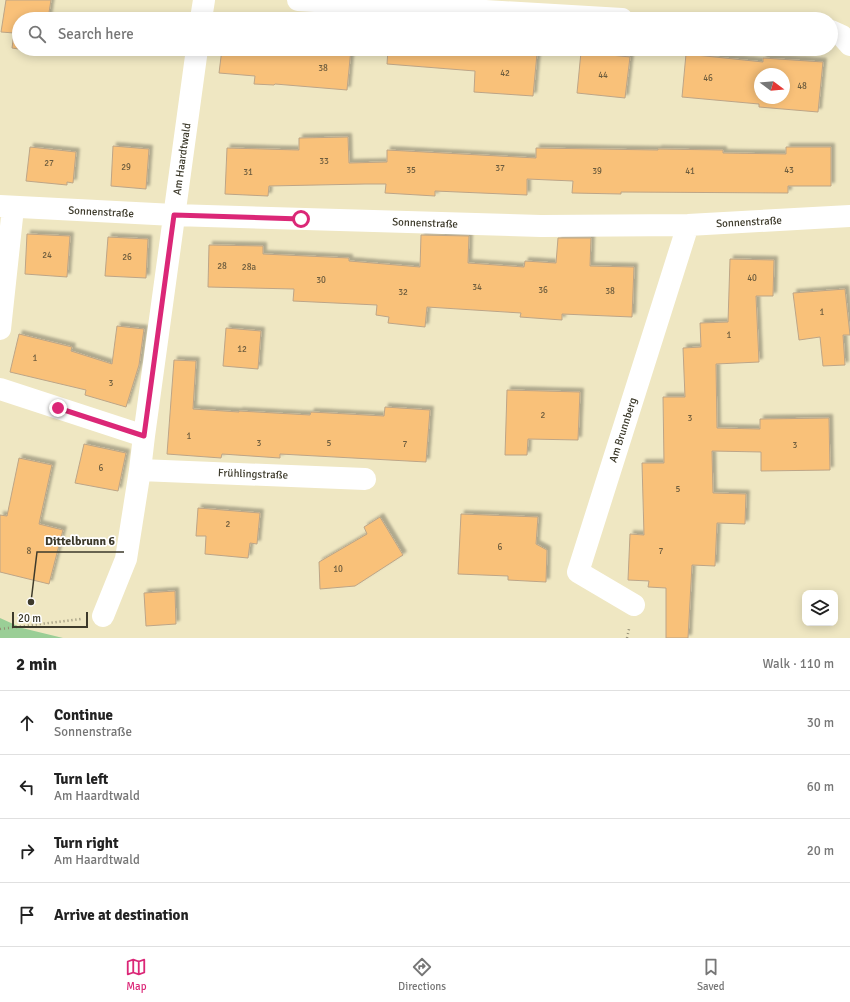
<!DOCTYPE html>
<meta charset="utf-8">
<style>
body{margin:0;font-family:Signika,sans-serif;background:#f6f6f6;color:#222}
.controls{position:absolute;right:12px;bottom:12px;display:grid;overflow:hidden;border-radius:8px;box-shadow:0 2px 10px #0003}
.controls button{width:36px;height:36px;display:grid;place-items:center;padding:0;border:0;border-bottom:1px solid #e0e0e0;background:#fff;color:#222;font:20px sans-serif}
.compass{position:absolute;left:754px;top:68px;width:36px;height:36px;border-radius:50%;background:#fff;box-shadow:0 2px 10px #0003;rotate:106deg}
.scale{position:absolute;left:12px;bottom:10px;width:76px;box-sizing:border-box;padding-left:4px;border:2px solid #3d3a2b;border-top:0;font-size:11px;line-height:14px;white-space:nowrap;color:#3d3a2b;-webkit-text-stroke:3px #fff;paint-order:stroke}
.stop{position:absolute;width:12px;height:12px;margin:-9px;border:3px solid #db2777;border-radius:50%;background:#fff}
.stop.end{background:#db2777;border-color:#fff;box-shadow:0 1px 4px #0008}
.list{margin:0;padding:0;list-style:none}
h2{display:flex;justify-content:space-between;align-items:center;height:52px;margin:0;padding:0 16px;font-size:17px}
h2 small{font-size:13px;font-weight:400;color:#767676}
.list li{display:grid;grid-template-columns:26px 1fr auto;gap:12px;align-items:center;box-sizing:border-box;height:64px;padding:0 16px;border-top:1px solid #e0e0e0}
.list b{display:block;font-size:15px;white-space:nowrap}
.list p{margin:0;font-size:13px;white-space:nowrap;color:#767676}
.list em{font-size:13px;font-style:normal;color:#767676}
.icon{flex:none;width:22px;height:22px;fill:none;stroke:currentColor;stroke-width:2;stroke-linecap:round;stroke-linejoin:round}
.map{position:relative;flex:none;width:850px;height:638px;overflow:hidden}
.search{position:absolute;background:#fff;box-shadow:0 2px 10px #0003;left:12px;right:12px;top:12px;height:44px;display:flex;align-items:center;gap:10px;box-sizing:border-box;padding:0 14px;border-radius:22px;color:#767676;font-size:15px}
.sheet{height:308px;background:#fff}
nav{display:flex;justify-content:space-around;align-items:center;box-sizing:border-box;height:56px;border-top:1px solid #e0e0e0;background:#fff;font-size:11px;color:#767676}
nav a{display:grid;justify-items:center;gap:2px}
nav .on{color:#db2777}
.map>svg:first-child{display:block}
.green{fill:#9ace96}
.building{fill:#f9c179;stroke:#bda587;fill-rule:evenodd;filter:url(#shadow)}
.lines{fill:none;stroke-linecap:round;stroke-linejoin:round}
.path{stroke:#928c73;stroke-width:2.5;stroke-dasharray:1 3;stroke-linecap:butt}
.minor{stroke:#fff;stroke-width:22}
.route{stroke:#db2777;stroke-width:5}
.labels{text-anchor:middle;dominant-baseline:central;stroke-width:3.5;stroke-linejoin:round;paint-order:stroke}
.number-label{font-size:9px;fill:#6c5c3e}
.street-label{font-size:11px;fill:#3d3a2b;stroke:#fff}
.leader{fill:none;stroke:#3d3a2b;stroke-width:1.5}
.callout-dot{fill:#3d3a2b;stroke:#fff;stroke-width:1.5}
.callout-label{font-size:12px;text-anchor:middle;font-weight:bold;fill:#3d3a2b;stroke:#fff;stroke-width:3.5;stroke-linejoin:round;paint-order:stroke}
</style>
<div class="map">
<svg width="850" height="638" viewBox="0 0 850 638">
<defs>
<filter id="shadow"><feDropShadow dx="3.5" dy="-3.5" stdDeviation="1" flood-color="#0004"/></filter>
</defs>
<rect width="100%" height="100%" fill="#efe7c2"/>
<path class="green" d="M 0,618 L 22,628 L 63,638 L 0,638 Z"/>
<path class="building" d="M 6,0 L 51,0 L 48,19 L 19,19 L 19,49 L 44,49 L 44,53 L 12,48 L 14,33 L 1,32 Z
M 222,49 L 351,49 L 347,90 L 275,84 L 274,85 L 254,84 L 255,76 L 219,73 Z
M 388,49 L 473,49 L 537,54 L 533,96 L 474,92 L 475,71 L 387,64 Z
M 581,52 L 630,57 L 625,98 L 577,93 Z
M 686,54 L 763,62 L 763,58 L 823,62 L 818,112 L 759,107 L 759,104 L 682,97 ZM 760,74 L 784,74 L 784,98 L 760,98 Z
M 348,137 L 349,163 L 387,162 L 387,150 L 536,158 L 536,148 L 658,150 L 658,149 L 723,150 L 723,153 L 786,154 L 786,147 L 831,147 L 831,186 L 788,186 L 788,193 L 621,192 L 621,194 L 572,193 L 573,181 L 527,179 L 527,195 L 435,191 L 435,196 L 385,193 L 386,184 L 365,184 L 269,186 L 268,196 L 225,194 L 227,148 L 299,150 L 299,138 Z
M 113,146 L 149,149 L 146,189 L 111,186 Z
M 30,147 L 76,152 L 73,183 L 67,182 L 67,185 L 26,181 Z
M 27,234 L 70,236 L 67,277 L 25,274 Z
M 421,235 L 469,236 L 468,263 L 524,267 L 525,261 L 556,263 L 558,238 L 591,238 L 590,266 L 634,267 L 632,317 L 562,314 L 562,320 L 520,317 L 521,313 L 427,307 L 425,327 L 388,323 L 389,317 L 376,315 L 377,305 L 293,301 L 294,289 L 208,287 L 209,245 L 263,246 L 263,254 L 349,258 L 349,261 L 420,267 Z
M 108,237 L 148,239 L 146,278 L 105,276 Z
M 730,259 L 774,260 L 773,296 L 756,296 L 759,362 L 716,364 L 717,428 L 760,429 L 760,419 L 829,418 L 830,470 L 761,471 L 761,452 L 712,451 L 713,493 L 746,494 L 745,524 L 717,523 L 715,566 L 692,565 L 688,638 L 666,638 L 666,588 L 648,587 L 649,581 L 628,580 L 630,534 L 644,535 L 642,463 L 664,463 L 663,397 L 685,397 L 683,348 L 701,347 L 700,323 L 728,322 Z
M 845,289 L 850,335 L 843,335 L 845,365 L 823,366 L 820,337 L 799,340 L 793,293 Z
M 117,326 L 144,329 L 139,365 L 126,407 L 85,395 L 86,390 L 10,372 L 19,334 L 72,347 L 71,351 L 112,364 Z
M 226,328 L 261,331 L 258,369 L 223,366 Z
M 174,360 L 196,361 L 193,409 L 239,412 L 239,411 L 310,415 L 311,412 L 384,416 L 385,407 L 430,410 L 426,462 L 280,454 L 280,458 L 222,454 L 221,458 L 167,454 Z
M 507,390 L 580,392 L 578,440 L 528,439 L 527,455 L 505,455 Z
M 84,444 L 126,453 L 118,491 L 75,483 Z
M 19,458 L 52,465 L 39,524 L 63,530 L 49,584 L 0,572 L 0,515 L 7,516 Z
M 198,508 L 260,513 L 257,544 L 250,543 L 248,558 L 205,554 L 206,536 L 196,536 Z
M 461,514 L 538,517 L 536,544 L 547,550 L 546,582 L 508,580 L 508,576 L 458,574 Z
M 380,517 L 403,555 L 355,586 L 320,589 L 319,562 L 367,534 L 364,527 Z
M 175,591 L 176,624 L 146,626 L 144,593 Z"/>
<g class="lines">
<path class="path" d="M 0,629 L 81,619
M 627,638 L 629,629"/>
<path class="minor" d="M 298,0 L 622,19
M 201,19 L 204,0
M 831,31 L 842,36 L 850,45
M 0,206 L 174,215 L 541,226 L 688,225 L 850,216
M 0,329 L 13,208
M 0,389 L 144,436
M 140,470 L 365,479
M 634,605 L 578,572 L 688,225
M 103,616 L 126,559 L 140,470 L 144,436 L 197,49"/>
</g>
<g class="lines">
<path class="route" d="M 58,408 L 144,436 L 174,215 L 301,219"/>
</g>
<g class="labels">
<g class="number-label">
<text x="323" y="68">38</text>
<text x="505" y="73">42</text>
<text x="603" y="75">44</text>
<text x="708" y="78">46</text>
<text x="802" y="86">48</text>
<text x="324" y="161">33</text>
<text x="49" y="163">27</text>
<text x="126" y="167">29</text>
<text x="500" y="168">37</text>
<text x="411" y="170">35</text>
<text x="789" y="170">43</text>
<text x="597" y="171">39</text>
<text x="690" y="171">41</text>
<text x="248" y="172">31</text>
<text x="47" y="255">24</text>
<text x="127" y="257">26</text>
<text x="222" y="266">28</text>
<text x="249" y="267">28a</text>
<text x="752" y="278">40</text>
<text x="321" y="280">30</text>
<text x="477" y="287">34</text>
<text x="543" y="290">36</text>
<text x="610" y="291">38</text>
<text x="403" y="292">32</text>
<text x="822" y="312">1</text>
<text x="729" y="335">1</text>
<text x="242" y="349">12</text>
<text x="35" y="358">1</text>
<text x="111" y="383">3</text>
<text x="543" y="415">2</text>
<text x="690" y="418">3</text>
<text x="189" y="436">1</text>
<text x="259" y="443">3</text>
<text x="329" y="443">5</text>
<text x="405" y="444">7</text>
<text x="795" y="445">3</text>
<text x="101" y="468">6</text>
<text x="678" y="489">5</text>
<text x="228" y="524">2</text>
<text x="500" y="547">6</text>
<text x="29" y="551">8</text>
<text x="661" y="551">7</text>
<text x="338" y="569">10</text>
</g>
<g class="street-label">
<text transform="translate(182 159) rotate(-82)">Am Haardtwald</text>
<text transform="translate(101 212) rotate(3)">Sonnenstraße</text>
<text transform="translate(749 222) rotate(-3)">Sonnenstraße</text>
<text transform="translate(425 223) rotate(2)">Sonnenstraße</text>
<text transform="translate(623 430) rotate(-72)">Am Brunnberg</text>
<text transform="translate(253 474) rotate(2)">Frühlingstraße</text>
</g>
</g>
<path class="leader" d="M31 602L37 552H124"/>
<circle class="callout-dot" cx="31" cy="602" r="4"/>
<g class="callout-label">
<text x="80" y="545">Dittelbrunn 6</text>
</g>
</svg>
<div class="controls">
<button><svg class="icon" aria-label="layers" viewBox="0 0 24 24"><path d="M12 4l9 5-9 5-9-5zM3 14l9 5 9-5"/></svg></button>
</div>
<svg class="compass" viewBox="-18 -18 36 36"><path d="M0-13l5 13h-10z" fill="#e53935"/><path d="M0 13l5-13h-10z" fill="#767676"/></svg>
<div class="scale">20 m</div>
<div class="stop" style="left:301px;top:219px"></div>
<div class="stop end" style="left:58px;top:408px"></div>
<div class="search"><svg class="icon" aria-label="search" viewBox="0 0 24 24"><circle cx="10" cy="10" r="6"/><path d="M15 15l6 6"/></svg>Search here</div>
</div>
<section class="sheet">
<h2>2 min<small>Walk · 110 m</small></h2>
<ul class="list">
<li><svg class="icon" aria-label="ahead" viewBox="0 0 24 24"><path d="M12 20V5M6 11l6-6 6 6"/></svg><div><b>Continue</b><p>Sonnenstraße</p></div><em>30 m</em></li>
<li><svg class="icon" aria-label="left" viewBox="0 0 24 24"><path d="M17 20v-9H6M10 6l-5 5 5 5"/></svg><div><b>Turn left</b><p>Am Haardtwald</p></div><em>60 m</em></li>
<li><svg class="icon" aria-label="right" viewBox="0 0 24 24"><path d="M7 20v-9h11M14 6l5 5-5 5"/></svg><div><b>Turn right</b><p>Am Haardtwald</p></div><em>20 m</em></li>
<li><svg class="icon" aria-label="arrive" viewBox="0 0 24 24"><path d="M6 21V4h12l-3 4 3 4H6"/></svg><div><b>Arrive at destination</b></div></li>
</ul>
</section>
<nav>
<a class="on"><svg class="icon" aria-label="map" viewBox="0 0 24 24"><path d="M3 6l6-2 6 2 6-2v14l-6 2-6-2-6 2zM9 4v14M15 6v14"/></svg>Map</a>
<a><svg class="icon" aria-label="directions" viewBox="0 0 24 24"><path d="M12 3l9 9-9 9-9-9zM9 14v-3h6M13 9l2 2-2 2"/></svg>Directions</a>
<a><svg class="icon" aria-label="saved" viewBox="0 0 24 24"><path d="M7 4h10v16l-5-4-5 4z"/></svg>Saved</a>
</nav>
